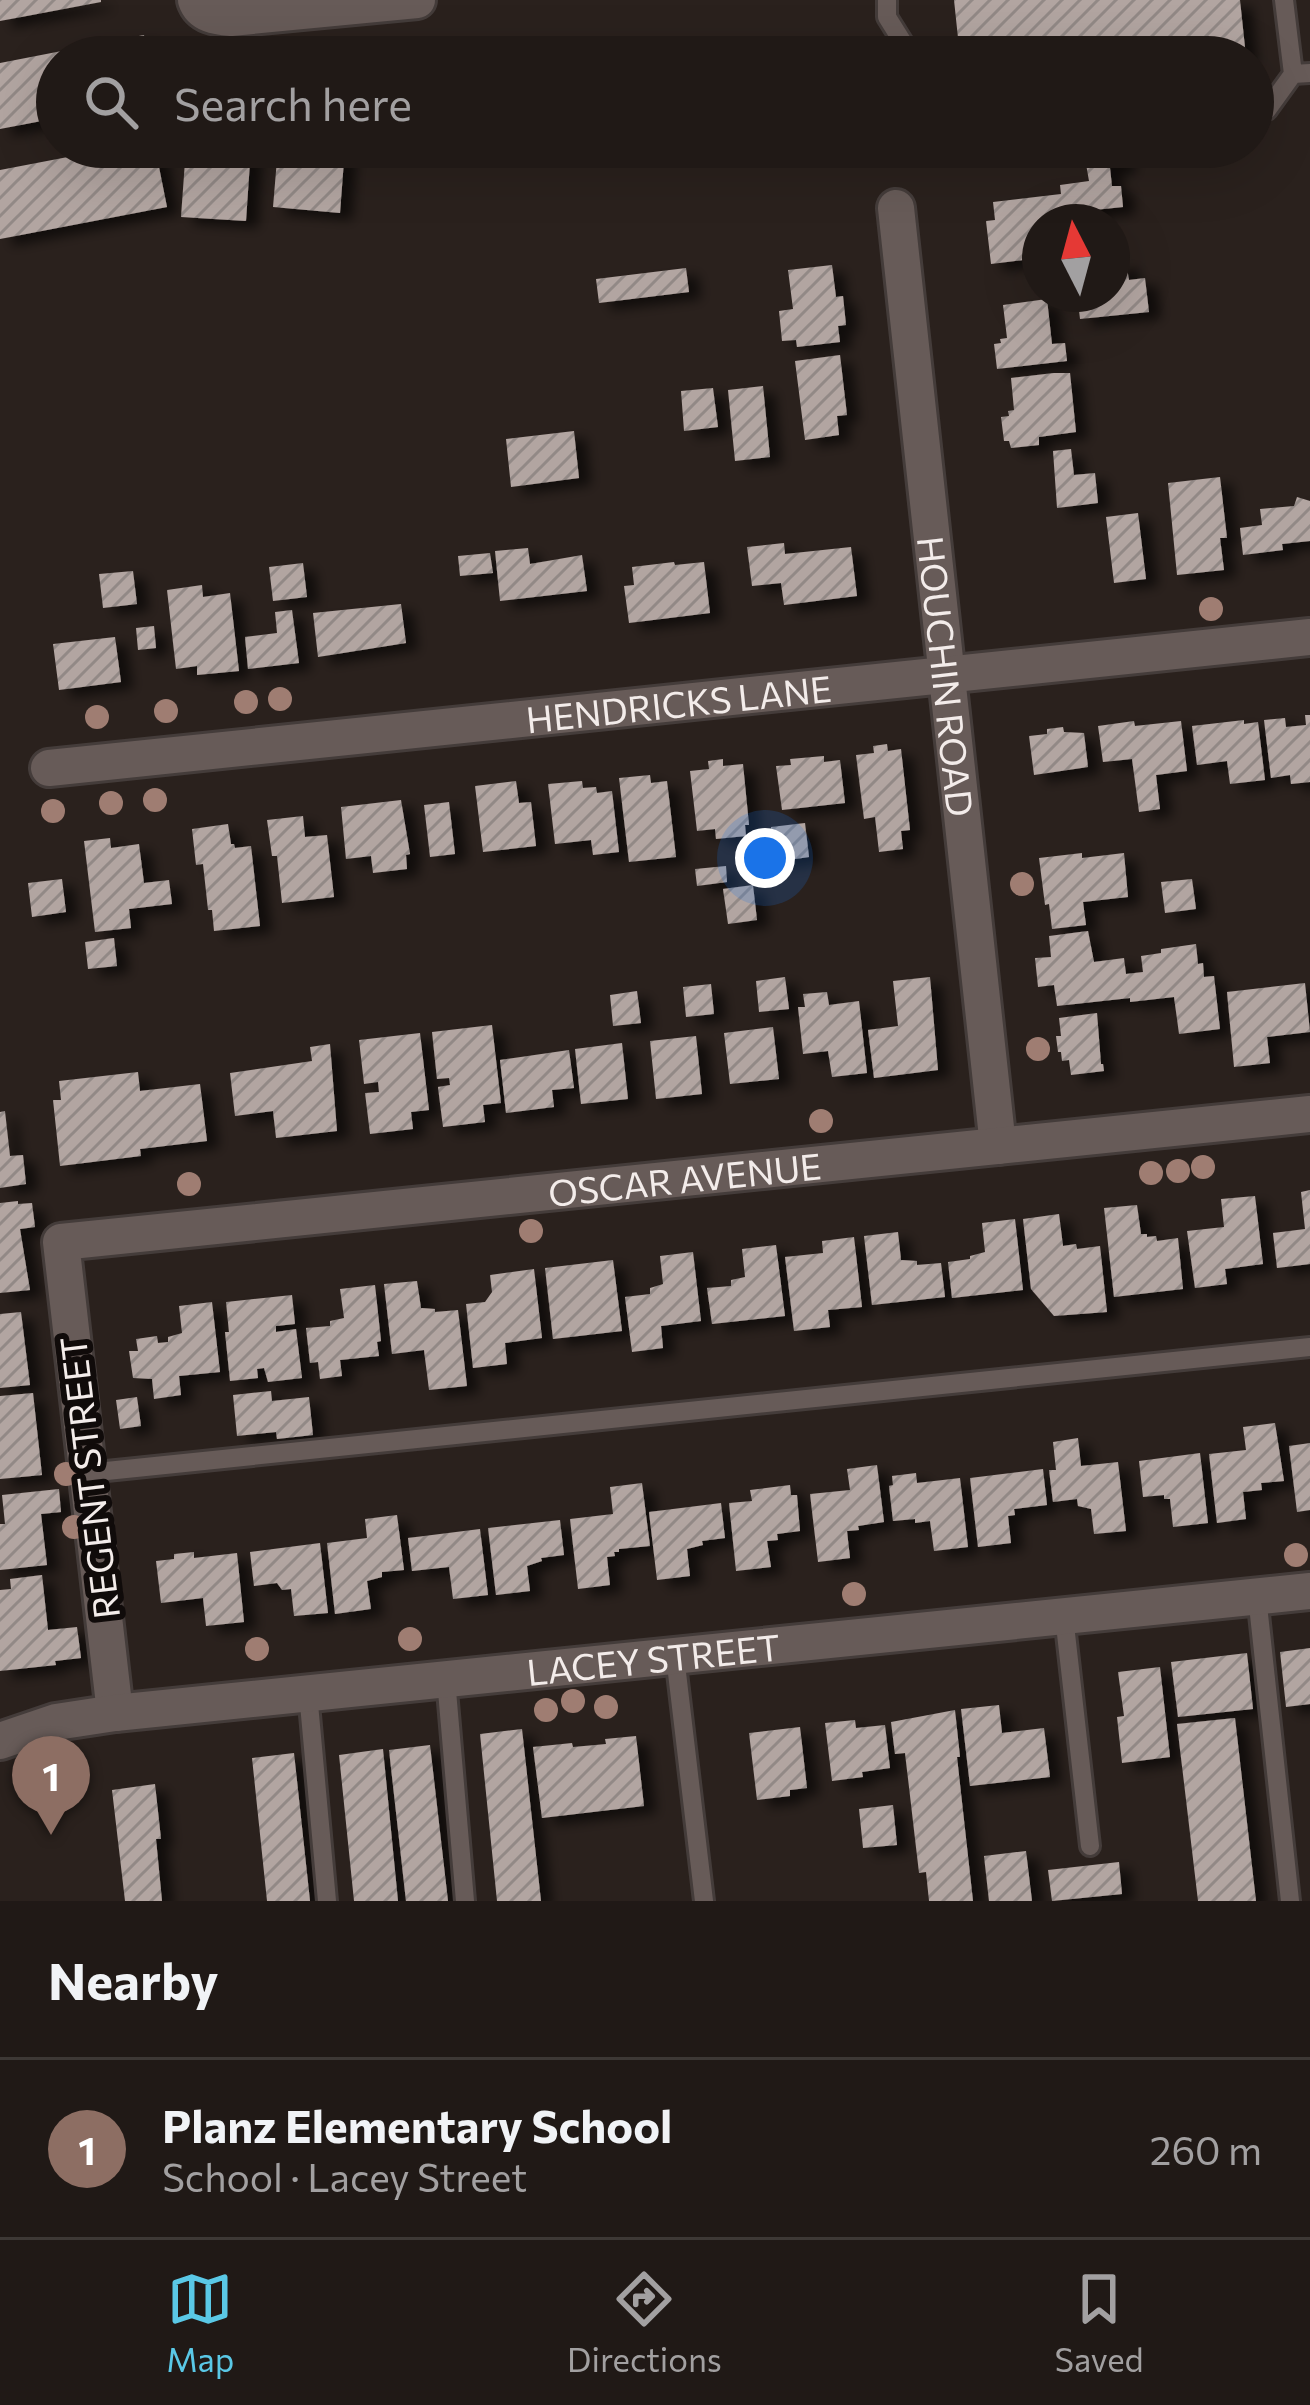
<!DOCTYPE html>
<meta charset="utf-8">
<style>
body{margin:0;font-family:Commissioner,sans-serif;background:#2d2623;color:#f1f3f6}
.compass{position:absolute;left:1022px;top:204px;width:108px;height:108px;border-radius:50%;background:#201916;box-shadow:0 12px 48px #0002;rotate:354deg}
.you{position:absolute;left:765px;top:858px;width:42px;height:42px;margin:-30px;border:9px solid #fff;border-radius:50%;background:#1a73e8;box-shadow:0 0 0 18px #1a73e833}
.badge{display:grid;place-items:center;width:78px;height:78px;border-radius:50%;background:#5ac8e6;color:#fff;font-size:39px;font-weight:700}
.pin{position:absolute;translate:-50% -99px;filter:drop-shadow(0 3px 6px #0008)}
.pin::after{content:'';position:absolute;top:63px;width:42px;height:36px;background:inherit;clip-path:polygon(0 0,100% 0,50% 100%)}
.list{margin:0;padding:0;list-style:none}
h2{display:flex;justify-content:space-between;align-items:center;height:156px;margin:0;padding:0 48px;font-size:51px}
h2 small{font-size:39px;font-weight:400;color:#a2a0a1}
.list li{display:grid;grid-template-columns:78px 1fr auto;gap:36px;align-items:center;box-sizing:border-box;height:180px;padding:0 48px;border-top:3px solid #3d3835}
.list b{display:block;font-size:45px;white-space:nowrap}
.list p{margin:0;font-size:39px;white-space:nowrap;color:#a2a0a1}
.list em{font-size:39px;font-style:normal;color:#a2a0a1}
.icon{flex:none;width:66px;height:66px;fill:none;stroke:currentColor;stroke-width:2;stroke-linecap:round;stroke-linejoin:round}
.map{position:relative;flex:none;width:1310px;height:1901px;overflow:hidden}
.search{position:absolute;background:#201916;box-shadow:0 12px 48px #0002;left:36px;right:36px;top:36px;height:132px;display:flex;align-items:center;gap:30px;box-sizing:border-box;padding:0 42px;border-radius:66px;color:#a2a0a1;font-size:45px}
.sheet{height:336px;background:#201916}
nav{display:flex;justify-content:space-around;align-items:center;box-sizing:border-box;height:168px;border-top:3px solid #3d3835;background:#201916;font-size:33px;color:#a2a0a1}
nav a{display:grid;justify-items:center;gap:6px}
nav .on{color:#5ac8e6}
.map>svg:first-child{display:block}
.building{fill:url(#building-hatch);filter:url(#shadow)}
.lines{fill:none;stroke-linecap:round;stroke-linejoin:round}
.service-casing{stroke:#443c3a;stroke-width:24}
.minor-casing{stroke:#443c3a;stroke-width:42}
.service{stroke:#675b58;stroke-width:18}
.minor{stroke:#675b58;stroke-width:36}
.tree{fill:#9f7d72}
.labels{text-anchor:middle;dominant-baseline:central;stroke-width:12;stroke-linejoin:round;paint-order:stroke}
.street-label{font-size:36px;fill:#f3ecea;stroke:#100b0a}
</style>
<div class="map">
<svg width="1310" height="1901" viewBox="0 0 1310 1901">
<defs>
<pattern id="building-hatch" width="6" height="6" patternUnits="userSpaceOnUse" patternTransform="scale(3)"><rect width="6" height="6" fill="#b2a5a1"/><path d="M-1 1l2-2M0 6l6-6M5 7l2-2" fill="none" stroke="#928986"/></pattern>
<filter id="shadow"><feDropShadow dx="12" dy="7" stdDeviation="6" flood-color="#0009"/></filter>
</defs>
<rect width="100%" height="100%" fill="#2a211d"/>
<path class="building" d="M 0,0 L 101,0 L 101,2 L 0,21 Z
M 954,0 L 1240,0 L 1246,57 L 960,57 Z
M 144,35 L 148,57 L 57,57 L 57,118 L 0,129 L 0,63 Z
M 120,147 L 155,147 L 167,207 L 0,239 L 0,170 Z
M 186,147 L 251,147 L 246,221 L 181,217 Z
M 278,147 L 345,147 L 340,213 L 273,207 Z
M 1083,147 L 1122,147 L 1124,166 L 1110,168 L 1112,186 L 1121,186 L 1123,207 L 1094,210 L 1095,222 L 1040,222 L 1040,258 L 991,264 L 986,221 L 995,220 L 993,202 L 1061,194 L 1060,185 L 1089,181 Z
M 1126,262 L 1129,280 L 1145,278 L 1149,312 L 1080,319 L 1077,294 L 1112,294 L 1112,264 Z
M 832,265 L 836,297 L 843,296 L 846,325 L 838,326 L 840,342 L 797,347 L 796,340 L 782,341 L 779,311 L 793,309 L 788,270 Z
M 686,268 L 689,292 L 599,303 L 596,279 Z
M 1047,299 L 1052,344 L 1065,343 L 1067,361 L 997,369 L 994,344 L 1001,343 L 1000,339 L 1007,338 L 1003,305 Z
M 840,355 L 847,415 L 837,416 L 839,435 L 805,440 L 795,361 Z
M 1054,373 L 1070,373 L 1076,432 L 1039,437 L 1039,445 L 1011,448 L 1009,441 L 1004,441 L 1001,417 L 1009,416 L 1008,411 L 1014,410 L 1011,378 Z
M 763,386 L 770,457 L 735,461 L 728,390 Z
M 713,388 L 718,427 L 684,431 L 681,391 Z
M 574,431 L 579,478 L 511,487 L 506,439 Z
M 1071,449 L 1074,475 L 1095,473 L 1098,503 L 1057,508 L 1053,451 Z
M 1220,477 L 1227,538 L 1220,538 L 1224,570 L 1177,575 L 1168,483 Z
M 1297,497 L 1310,501 L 1310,541 L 1282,544 L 1283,550 L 1243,555 L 1240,528 L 1262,525 L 1260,509 L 1294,506 Z
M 1138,513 L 1146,579 L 1114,583 L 1106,517 Z
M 784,543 L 785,554 L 851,547 L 857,596 L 784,605 L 781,583 L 752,586 L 747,547 Z
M 528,548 L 530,564 L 582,555 L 587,591 L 500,601 L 495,551 Z
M 490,553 L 493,573 L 460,576 L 458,556 Z
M 674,562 L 675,565 L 704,562 L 710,613 L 629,623 L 624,586 L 634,585 L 632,567 Z
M 303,563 L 307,597 L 273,601 L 269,567 Z
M 133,571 L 137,604 L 103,608 L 99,574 Z
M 202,585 L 203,597 L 230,593 L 239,671 L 197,675 L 197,666 L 176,669 L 167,590 Z
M 401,604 L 406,643 L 318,657 L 313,613 Z
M 292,610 L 299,663 L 248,669 L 245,637 L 277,633 L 275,612 Z
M 154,626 L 156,648 L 138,650 L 136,628 Z
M 115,637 L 121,682 L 59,690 L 53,644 Z
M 1305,715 L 1310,715 L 1310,782 L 1291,784 L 1290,775 L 1271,778 L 1264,720 L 1285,718 L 1286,727 L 1306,725 Z
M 1244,720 L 1244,724 L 1258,722 L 1265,780 L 1230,784 L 1227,761 L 1197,765 L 1192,726 Z
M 1134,721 L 1135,726 L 1181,721 L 1187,771 L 1156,775 L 1160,809 L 1139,812 L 1132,759 L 1103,762 L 1098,726 Z
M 1063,727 L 1064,732 L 1084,733 L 1088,767 L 1034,775 L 1029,736 L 1047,734 L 1047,729 Z
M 887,744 L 888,751 L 901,749 L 910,830 L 901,831 L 903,849 L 879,852 L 875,817 L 864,819 L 856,755 L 874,753 L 873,746 Z
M 824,756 L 824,762 L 840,760 L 845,803 L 782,810 L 776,766 L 791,765 L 790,759 Z
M 723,759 L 723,766 L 743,764 L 749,825 L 745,825 L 746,836 L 716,839 L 715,829 L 697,831 L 690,771 L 709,769 L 708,761 Z
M 650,775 L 651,783 L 667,781 L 676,857 L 629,862 L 619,778 Z
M 516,781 L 519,803 L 531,802 L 536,846 L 483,852 L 475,786 Z
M 582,781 L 583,788 L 596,787 L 597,793 L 612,791 L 619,852 L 593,855 L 591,840 L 555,844 L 548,784 Z
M 401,800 L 410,854 L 406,855 L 407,869 L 373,873 L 371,856 L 346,859 L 341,807 Z
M 449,802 L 455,854 L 430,857 L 424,805 Z
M 303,816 L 305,837 L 327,835 L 334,897 L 282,903 L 277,856 L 272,856 L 267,820 Z
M 805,823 L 809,857 L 775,862 L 771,827 Z
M 228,824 L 231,844 L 234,844 L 235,848 L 251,846 L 260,926 L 214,931 L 212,910 L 208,910 L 203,864 L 196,865 L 192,829 Z
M 110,838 L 111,848 L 139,844 L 144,883 L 169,880 L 172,904 L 129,909 L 131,928 L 95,932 L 84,841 Z
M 1082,853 L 1082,858 L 1124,853 L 1128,897 L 1083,902 L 1086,925 L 1052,929 L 1049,904 L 1045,905 L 1039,858 Z
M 726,866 L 727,882 L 697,886 L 695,869 Z
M 62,879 L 66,912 L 32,917 L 28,883 Z
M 1192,879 L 1196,909 L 1165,913 L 1161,882 Z
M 753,885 L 757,920 L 728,924 L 723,889 Z
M 1088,931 L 1094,962 L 1124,958 L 1126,974 L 1143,972 L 1141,956 L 1161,953 L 1161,949 L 1196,944 L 1198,964 L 1203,963 L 1204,977 L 1214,976 L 1220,1029 L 1179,1034 L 1174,997 L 1130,1002 L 1130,998 L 1057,1006 L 1054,985 L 1038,987 L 1035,958 L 1051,957 L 1049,936 Z
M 114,938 L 117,966 L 88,969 L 85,942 Z
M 785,977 L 789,1009 L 759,1012 L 756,981 Z
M 930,977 L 938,1070 L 874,1078 L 868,1030 L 898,1026 L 893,981 Z
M 1305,983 L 1310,1032 L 1267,1037 L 1270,1063 L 1234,1067 L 1227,992 Z
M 711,984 L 714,1014 L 686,1017 L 683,987 Z
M 637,991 L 641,1023 L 613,1026 L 610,995 Z
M 827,992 L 829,1005 L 859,1001 L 867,1073 L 832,1077 L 828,1051 L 803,1054 L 798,1007 L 805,1007 L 803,994 Z
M 1097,1013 L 1101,1064 L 1103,1064 L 1104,1071 L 1071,1075 L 1069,1060 L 1062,1061 L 1061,1052 L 1058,1052 L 1056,1036 L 1061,1036 L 1059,1018 Z
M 492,1025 L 501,1103 L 483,1105 L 485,1122 L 443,1127 L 438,1087 L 450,1085 L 449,1078 L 437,1079 L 432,1032 Z
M 773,1027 L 779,1079 L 730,1084 L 724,1033 Z
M 420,1033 L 429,1110 L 411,1112 L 413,1129 L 370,1134 L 365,1093 L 379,1092 L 378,1082 L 364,1084 L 359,1040 Z
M 696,1036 L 702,1094 L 656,1099 L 650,1041 Z
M 622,1043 L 628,1099 L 581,1104 L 575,1049 Z
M 330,1044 L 337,1131 L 276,1138 L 273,1111 L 235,1116 L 230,1073 L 312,1061 L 310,1047 Z
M 569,1050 L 574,1088 L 552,1090 L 554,1107 L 506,1113 L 500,1060 Z
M 138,1072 L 140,1091 L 200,1084 L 207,1141 L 140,1149 L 141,1156 L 60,1166 L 53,1100 L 61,1100 L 59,1081 Z
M 5,1111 L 10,1156 L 23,1155 L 26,1184 L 0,1188 L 0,1112 Z
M 1310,1190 L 1310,1264 L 1277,1268 L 1273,1233 L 1305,1229 L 1301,1192 Z
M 1255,1196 L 1263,1264 L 1225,1269 L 1227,1284 L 1195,1288 L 1187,1231 L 1224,1227 L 1221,1199 Z
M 18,1201 L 18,1204 L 32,1203 L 35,1227 L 20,1229 L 30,1290 L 0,1293 L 0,1203 Z
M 1137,1205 L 1141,1234 L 1147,1234 L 1147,1237 L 1156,1236 L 1157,1241 L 1178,1238 L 1183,1289 L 1114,1297 L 1104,1208 Z
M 1059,1214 L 1063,1246 L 1076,1244 L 1077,1249 L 1100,1246 L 1107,1312 L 1054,1316 L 1031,1289 L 1023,1219 Z
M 1015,1219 L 1023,1290 L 952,1298 L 948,1262 L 970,1259 L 970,1256 L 985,1252 L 982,1223 Z
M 898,1232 L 901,1260 L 917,1261 L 917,1265 L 941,1263 L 945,1297 L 872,1305 L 864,1236 Z
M 854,1237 L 862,1307 L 828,1310 L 830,1327 L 794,1331 L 785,1257 L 823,1253 L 822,1241 Z
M 776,1245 L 785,1316 L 712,1324 L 707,1288 L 731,1286 L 731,1280 L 745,1277 L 742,1249 Z
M 693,1252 L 701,1321 L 661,1326 L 663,1348 L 632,1352 L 625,1297 L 650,1294 L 650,1288 L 663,1284 L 660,1256 Z
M 613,1260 L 622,1331 L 553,1339 L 545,1268 Z
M 534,1269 L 542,1338 L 505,1343 L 507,1364 L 473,1368 L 466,1304 L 485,1302 L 492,1292 L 490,1275 Z
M 417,1281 L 421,1308 L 435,1309 L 435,1312 L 458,1310 L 467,1386 L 429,1390 L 424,1350 L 392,1354 L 384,1284 Z
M 375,1285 L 381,1341 L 377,1342 L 379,1356 L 340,1360 L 342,1376 L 320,1379 L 318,1362 L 310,1363 L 306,1328 L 330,1326 L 330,1321 L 344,1318 L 340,1289 Z
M 292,1295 L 295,1324 L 276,1326 L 276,1332 L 296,1329 L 302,1378 L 268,1382 L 264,1368 L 257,1369 L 258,1378 L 230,1381 L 225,1332 L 229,1332 L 226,1302 Z
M 212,1302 L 220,1372 L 179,1376 L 181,1395 L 154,1399 L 152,1379 L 133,1378 L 129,1351 L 138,1351 L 136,1339 L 157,1336 L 158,1343 L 168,1342 L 168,1337 L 182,1333 L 179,1306 Z
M 21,1312 L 30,1385 L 0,1388 L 0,1314 Z
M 271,1391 L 272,1401 L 309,1397 L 313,1435 L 277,1439 L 276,1432 L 237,1436 L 233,1395 Z
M 33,1393 L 42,1475 L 0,1479 L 0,1396 Z
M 137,1397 L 141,1426 L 120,1429 L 116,1400 Z
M 1275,1423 L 1284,1481 L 1261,1483 L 1262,1490 L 1243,1492 L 1246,1519 L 1217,1523 L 1209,1454 L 1246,1450 L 1243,1427 Z
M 1078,1438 L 1081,1466 L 1118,1462 L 1126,1531 L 1094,1534 L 1091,1509 L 1078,1506 L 1077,1499 L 1053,1502 L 1049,1470 L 1056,1470 L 1053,1442 Z
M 1310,1443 L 1310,1510 L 1297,1512 L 1289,1446 Z
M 1200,1453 L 1208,1523 L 1173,1527 L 1170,1499 L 1164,1499 L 1164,1495 L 1143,1497 L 1139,1461 Z
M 877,1465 L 884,1522 L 858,1526 L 859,1530 L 847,1531 L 850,1558 L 818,1562 L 810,1494 L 850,1490 L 847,1469 Z
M 1043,1469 L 1047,1505 L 1014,1509 L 1015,1515 L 1008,1516 L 1011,1543 L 978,1547 L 970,1478 Z
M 916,1473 L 917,1483 L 960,1478 L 968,1547 L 934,1551 L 930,1521 L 915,1523 L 915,1519 L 893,1521 L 889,1486 L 893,1485 L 892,1476 Z
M 642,1483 L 650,1546 L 619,1549 L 619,1552 L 614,1552 L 615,1556 L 607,1557 L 610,1585 L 578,1589 L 570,1519 L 613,1514 L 610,1487 Z
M 790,1485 L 791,1495 L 797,1495 L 800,1531 L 777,1534 L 778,1540 L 767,1541 L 771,1567 L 736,1571 L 729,1503 L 752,1501 L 750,1490 Z
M 59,1489 L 61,1512 L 41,1514 L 47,1565 L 0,1570 L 0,1524 L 5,1524 L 2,1495 Z
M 721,1503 L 725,1538 L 702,1541 L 703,1545 L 687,1549 L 690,1576 L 657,1580 L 649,1512 Z
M 397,1515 L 404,1570 L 382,1572 L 382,1577 L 367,1581 L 371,1609 L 335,1614 L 327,1543 L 367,1538 L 365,1519 Z
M 560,1520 L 564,1555 L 541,1558 L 542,1561 L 527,1566 L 530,1591 L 496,1595 L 488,1528 Z
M 480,1529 L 488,1595 L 453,1599 L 449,1567 L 412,1571 L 408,1538 Z
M 320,1543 L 328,1613 L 294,1616 L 291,1589 L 282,1590 L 277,1583 L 254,1586 L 250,1552 Z
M 194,1552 L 194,1558 L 237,1553 L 244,1622 L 206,1626 L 203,1598 L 161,1603 L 156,1561 L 174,1559 L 174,1554 Z
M 42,1575 L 48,1630 L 77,1627 L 81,1658 L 55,1661 L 56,1665 L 0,1671 L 0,1590 L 11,1589 L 10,1579 Z
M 1310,1648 L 1310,1704 L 1286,1707 L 1280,1652 Z
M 1247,1653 L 1253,1709 L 1178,1717 L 1171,1662 Z
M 1160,1667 L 1170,1757 L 1122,1763 L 1117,1717 L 1124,1716 L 1118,1672 Z
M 999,1705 L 1002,1733 L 1044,1728 L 1050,1777 L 970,1786 L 961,1709 Z
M 955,1710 L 960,1757 L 957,1757 L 973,1901 L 929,1901 L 926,1872 L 919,1873 L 905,1753 L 895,1754 L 891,1722 Z
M 1235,1718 L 1256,1901 L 1198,1901 L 1177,1724 Z
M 855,1720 L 856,1728 L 885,1725 L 890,1768 L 862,1772 L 863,1777 L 832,1781 L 825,1723 Z
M 800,1727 L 807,1788 L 790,1790 L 790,1796 L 757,1800 L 749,1733 Z
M 522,1729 L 541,1901 L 497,1901 L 480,1734 Z
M 636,1736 L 644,1806 L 542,1818 L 533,1747 L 572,1743 L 573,1747 L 606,1744 L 605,1739 Z
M 430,1745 L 448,1901 L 406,1901 L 389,1750 Z
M 383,1749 L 398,1901 L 354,1901 L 339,1755 Z
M 294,1753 L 310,1901 L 267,1901 L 252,1758 Z
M 155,1784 L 161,1839 L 156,1839 L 162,1901 L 125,1901 L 112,1790 Z
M 893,1805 L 897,1845 L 863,1848 L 859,1809 Z
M 1026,1851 L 1032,1901 L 989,1901 L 984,1856 Z
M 1119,1862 L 1122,1894 L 1052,1901 L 1048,1870 Z"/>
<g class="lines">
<defs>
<path id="service" d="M 887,0 L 887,17 L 912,57
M 1284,0 L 1293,74
M 1253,111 L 1267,110 L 1293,74 L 1310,73
M 87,1473 L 1310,1347
M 1257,1596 L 1290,1901
M 1064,1616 L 1090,1846
M 675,1656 L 704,1901
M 446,1679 L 465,1901
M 308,1693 L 327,1901"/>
<g id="minor">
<path d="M 196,0 C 201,15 217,17 231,18 L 417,0"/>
<path id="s1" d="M 896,208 L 998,1146"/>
<path id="s2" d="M 49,768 L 1310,637"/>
<path id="s3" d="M 115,1713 L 61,1242 L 1310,1114"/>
<path id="s4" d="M 0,1741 L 56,1722 L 115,1713 L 1310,1591"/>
</g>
</defs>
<use href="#service" class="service-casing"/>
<use href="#minor" class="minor-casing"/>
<use href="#service" class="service"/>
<use href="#minor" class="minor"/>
</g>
<g class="tree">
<circle cx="1211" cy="609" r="12"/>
<circle cx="280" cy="699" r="12"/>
<circle cx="246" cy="702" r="12"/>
<circle cx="166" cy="711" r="12"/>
<circle cx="97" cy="717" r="12"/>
<circle cx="155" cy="800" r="12"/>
<circle cx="111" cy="803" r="12"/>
<circle cx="53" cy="811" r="12"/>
<circle cx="1022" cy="884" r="12"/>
<circle cx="1038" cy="1049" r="12"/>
<circle cx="821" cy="1121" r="12"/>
<circle cx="1203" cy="1167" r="12"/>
<circle cx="1178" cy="1171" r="12"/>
<circle cx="1151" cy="1173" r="12"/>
<circle cx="189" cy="1184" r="12"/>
<circle cx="531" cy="1231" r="12"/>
<circle cx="66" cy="1474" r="12"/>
<circle cx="74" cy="1527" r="12"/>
<circle cx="1296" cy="1555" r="12"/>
<circle cx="854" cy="1594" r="12"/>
<circle cx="410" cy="1639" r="12"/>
<circle cx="257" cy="1649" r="12"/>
<circle cx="573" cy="1701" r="12"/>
<circle cx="606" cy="1707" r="12"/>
<circle cx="546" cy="1710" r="12"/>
</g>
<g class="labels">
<g class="street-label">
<text stroke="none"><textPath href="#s1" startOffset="471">HOUCHIN ROAD</textPath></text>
<text stroke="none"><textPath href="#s2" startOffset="633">HENDRICKS LANE</textPath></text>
<text stroke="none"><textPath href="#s3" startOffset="1101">OSCAR AVENUE</textPath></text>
<text transform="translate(88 1478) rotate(-97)">REGENT STREET</text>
<text stroke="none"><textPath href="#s4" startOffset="660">LACEY STREET</textPath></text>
</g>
</g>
</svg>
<svg class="compass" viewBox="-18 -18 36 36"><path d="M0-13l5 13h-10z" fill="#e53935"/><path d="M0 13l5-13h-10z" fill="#a2a0a1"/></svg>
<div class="you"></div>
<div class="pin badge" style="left:51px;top:1835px;background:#8d6e63">1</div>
<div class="search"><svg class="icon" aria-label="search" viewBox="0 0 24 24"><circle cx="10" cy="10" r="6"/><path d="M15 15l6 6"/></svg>Search here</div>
</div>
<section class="sheet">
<h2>Nearby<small></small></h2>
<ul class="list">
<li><span class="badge" style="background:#8d6e63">1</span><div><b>Planz Elementary School</b><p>School · Lacey Street</p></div><em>260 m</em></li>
</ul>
</section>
<nav>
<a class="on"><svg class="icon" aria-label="map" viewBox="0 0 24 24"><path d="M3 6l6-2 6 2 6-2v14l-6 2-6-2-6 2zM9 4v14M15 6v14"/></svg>Map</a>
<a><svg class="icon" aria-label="directions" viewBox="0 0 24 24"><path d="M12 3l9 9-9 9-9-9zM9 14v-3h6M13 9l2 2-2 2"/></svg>Directions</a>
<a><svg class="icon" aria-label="saved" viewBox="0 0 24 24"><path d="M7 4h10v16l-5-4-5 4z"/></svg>Saved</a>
</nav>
